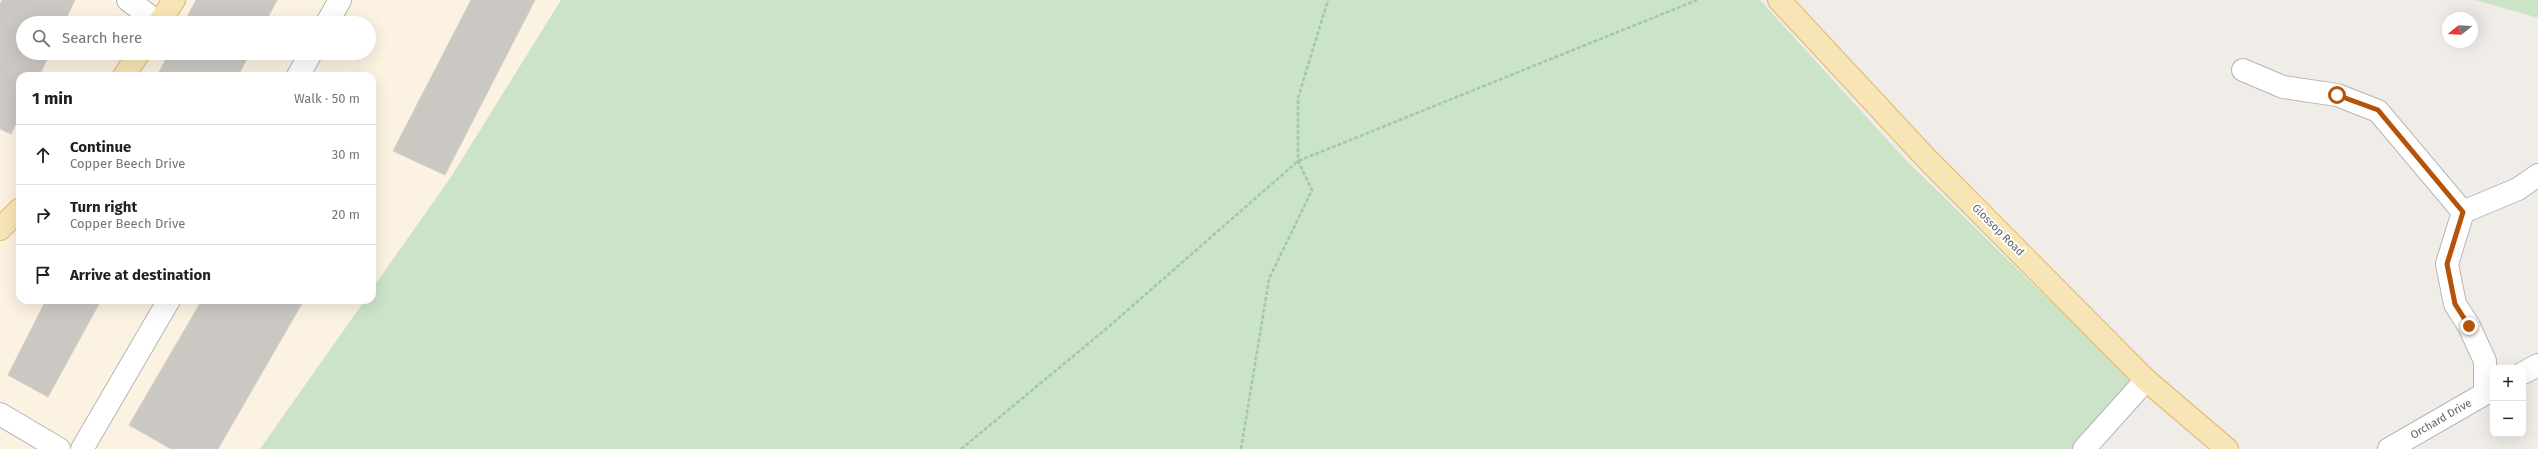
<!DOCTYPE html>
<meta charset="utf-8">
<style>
body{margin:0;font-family:"Fira Sans",sans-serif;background:#f6f6f6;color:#202124}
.controls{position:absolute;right:12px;bottom:12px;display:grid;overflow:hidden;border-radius:8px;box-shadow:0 4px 16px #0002}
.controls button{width:36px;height:36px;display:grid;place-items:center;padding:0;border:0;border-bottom:1px solid #e0e0e0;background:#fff;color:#202124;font:20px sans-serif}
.compass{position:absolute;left:2442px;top:12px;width:36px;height:36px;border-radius:50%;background:#fff;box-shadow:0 4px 16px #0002;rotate:252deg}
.stop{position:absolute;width:12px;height:12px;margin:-9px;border:3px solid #b45309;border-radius:50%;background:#fff}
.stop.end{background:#b45309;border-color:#fff;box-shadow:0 1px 4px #0008}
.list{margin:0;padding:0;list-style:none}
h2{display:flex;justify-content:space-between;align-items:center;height:52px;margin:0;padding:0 16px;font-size:17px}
h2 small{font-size:13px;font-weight:400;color:#757577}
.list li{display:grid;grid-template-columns:26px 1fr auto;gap:12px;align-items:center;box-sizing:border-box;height:60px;padding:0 16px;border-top:1px solid #e0e0e0}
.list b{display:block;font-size:15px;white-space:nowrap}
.list p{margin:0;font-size:13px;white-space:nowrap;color:#757577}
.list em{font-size:13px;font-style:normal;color:#757577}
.icon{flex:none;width:22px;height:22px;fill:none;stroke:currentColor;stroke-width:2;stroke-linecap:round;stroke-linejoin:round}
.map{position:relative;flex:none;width:2538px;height:449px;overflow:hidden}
.search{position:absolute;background:#fff;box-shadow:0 4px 16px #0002;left:16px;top:16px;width:360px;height:44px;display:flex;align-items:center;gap:10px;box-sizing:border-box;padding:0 14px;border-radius:22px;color:#757577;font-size:15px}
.panel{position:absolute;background:#fff;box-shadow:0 4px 16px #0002;left:16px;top:72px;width:360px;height:232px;border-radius:12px}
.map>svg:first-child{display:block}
.commercial{fill:#fbf2e2;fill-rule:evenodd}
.green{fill:#cbe4c8}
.building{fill:#cbc8c4;stroke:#d4cec7}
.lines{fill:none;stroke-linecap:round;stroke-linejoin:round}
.minor-casing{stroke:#b3b5b8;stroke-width:24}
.major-casing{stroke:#e4b56d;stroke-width:24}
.path{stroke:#a3c7a9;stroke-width:2.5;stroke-dasharray:4 2;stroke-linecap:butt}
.minor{stroke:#fff;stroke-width:22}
.major{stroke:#f7e5b6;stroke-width:22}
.route{stroke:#b45309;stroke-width:5}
.labels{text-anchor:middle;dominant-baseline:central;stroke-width:4;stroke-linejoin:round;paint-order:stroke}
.street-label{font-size:11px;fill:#5f6366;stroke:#fff}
</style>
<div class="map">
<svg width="2538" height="449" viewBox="0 0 2538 449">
<rect width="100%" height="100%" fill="#f0ede8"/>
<path class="commercial" d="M 0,0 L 561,0 L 451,177 L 372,289 L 372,76 L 20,76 L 20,300 L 365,300 L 260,449 L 0,449 ZM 23,23 L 369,23 L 369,53 L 23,53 Z"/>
<path class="green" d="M 561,0 L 1760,0 L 1903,157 L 2133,382 L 2072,449 L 260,449 L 365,300 L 372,300 L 372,289 L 451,177 Z
M 2475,0 L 2538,0 L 2538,17 L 2535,17 Z"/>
<path class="building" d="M 2,0 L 75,0 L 64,23 L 23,23 L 23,53 L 50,53 L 39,76 L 20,76 L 20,115 L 11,134 L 0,129 L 0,4 Z
M 196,0 L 277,0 L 265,23 L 184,23 Z
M 471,0 L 535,0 L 445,175 L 393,151 Z
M 169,53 L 250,53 L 238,76 L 157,76 Z
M 46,300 L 101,300 L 48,397 L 8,375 Z
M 202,300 L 304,300 L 218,449 L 171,449 L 129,425 Z"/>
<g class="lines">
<defs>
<path id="minor" d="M 128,0 L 159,23
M 327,23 L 340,0
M 2243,70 L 2283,87 L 2337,95 L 2378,111 L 2463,212 L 2447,264 L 2455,304 L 2469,326 L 2485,361 L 2485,393
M 298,76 L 311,53
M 2463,212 L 2518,189 L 2538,175
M 2523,373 L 2538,365
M 0,414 L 59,449
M 82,449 L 169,300
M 2084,449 L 2146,380
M 2389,449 L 2493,389"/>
<path id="major" d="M 1779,0 L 1926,158 L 2146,380 L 2227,449
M 159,23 L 174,0
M 124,76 L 139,53
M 0,229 L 20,209"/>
</defs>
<use href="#minor" class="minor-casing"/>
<use href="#major" class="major-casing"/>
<path class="path" d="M 961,449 L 1106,329 L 1298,161 L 1697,0
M 1241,449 L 1269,279 L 1312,190 L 1298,161 L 1298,98 L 1328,0"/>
<use href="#minor" class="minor"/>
<use href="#major" class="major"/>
</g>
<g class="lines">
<path class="route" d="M 2337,95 L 2378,110 L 2463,212 L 2447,264 L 2455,304 L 2469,326"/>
</g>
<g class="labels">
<g class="street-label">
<text transform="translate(1998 230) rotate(45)">Glossop Road</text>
<text transform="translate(2441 419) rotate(-30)">Orchard Drive</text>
</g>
</g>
</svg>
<div class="controls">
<button>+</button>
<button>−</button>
</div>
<svg class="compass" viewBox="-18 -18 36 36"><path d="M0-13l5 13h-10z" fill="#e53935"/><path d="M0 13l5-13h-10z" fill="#757577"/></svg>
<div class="stop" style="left:2337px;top:95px"></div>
<div class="stop end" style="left:2469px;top:326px"></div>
<div class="search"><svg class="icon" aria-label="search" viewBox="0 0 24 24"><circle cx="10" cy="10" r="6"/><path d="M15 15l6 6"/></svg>Search here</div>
<section class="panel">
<h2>1 min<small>Walk · 50 m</small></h2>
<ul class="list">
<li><svg class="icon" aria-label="ahead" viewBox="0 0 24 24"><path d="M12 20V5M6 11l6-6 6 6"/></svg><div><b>Continue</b><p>Copper Beech Drive</p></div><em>30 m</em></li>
<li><svg class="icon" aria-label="right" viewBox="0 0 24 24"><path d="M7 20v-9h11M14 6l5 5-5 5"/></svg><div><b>Turn right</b><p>Copper Beech Drive</p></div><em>20 m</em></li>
<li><svg class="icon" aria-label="arrive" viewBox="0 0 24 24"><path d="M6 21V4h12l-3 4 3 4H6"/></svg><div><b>Arrive at destination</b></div></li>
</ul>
</section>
</div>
